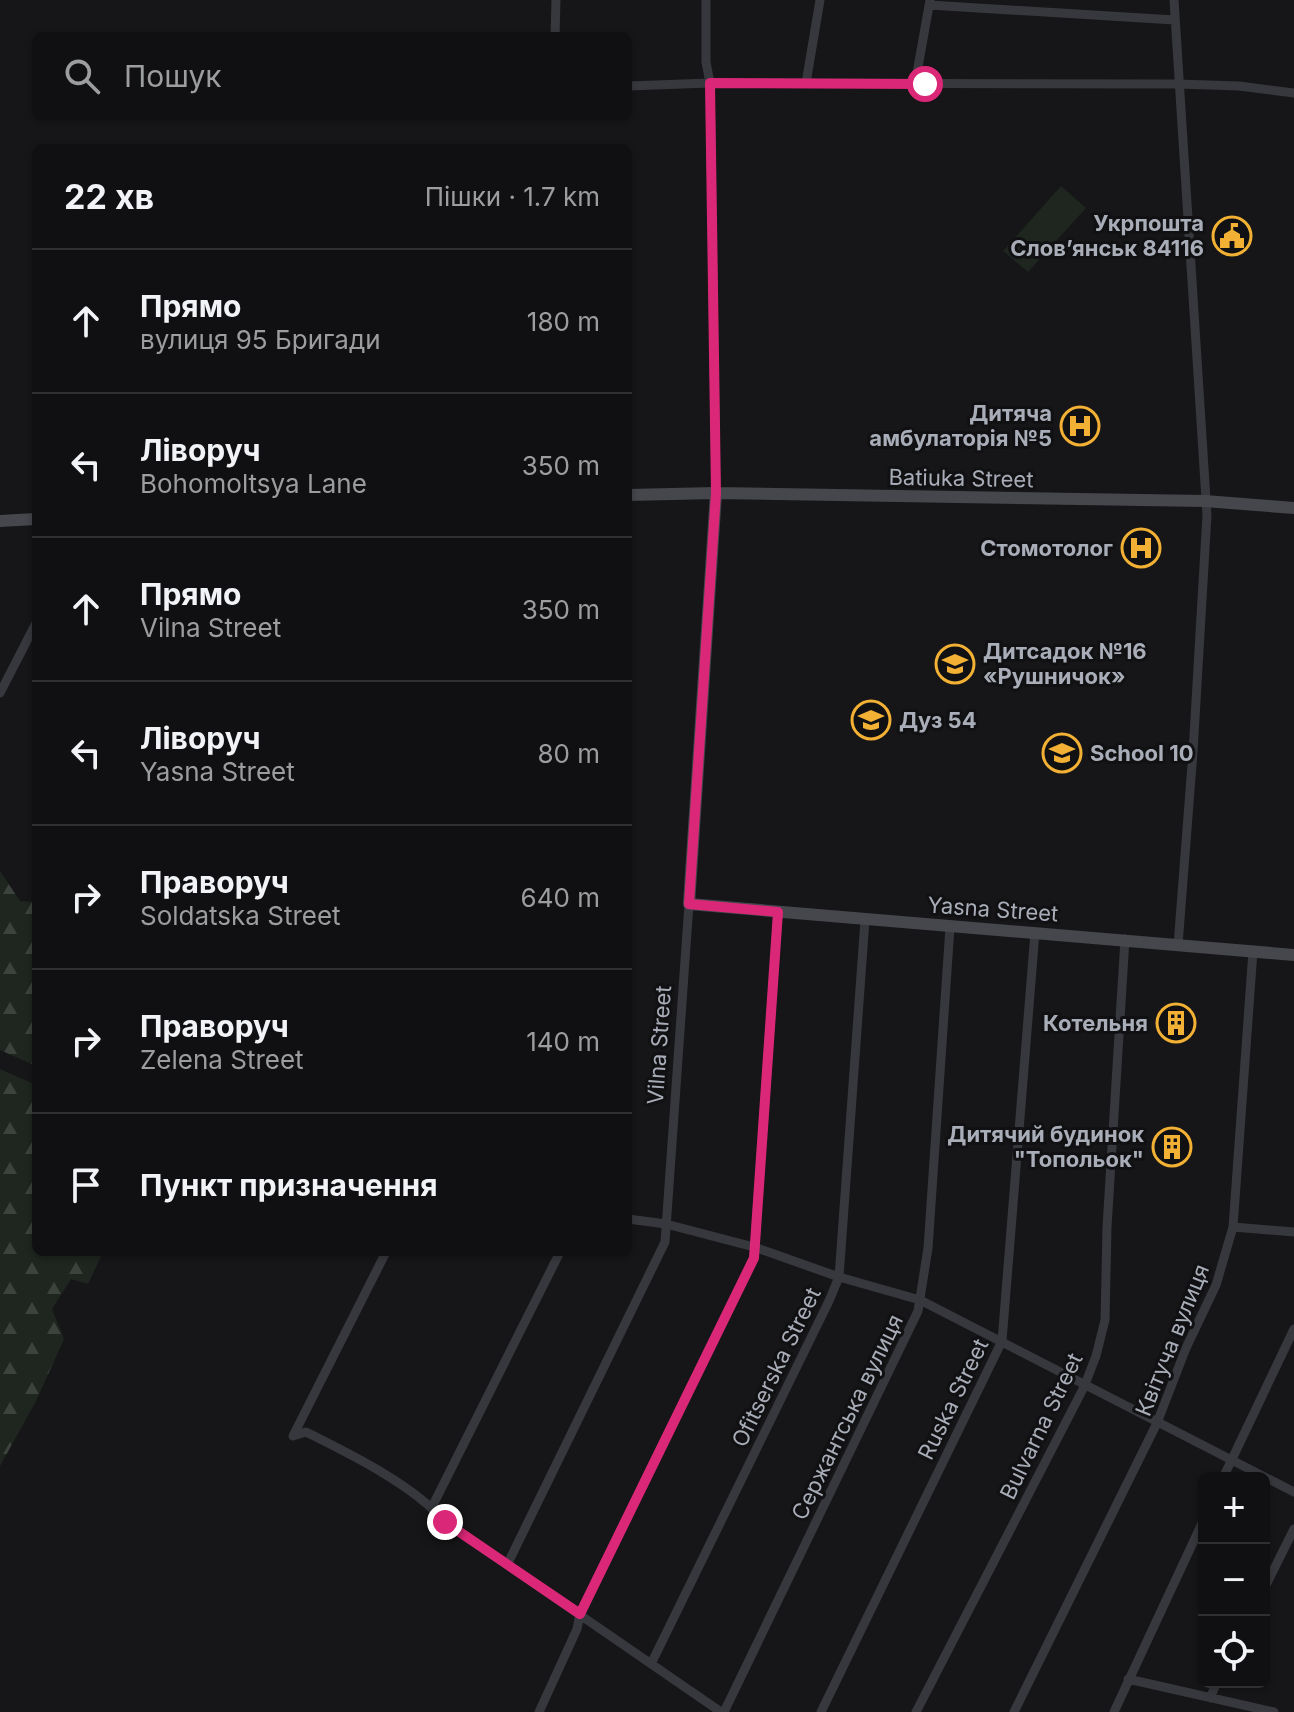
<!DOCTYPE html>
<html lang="uk">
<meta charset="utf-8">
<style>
body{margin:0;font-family:Inter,sans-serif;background:#19191b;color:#f1f3f6}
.controls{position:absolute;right:24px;bottom:24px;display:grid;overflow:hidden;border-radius:12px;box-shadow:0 2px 6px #0004}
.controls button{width:72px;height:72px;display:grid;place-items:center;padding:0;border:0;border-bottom:2px solid #303032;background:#101012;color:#f1f3f6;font:40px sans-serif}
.stop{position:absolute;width:24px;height:24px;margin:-18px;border:6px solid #db2777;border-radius:50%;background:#fff}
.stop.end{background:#db2777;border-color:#fff;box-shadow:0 2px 8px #0008}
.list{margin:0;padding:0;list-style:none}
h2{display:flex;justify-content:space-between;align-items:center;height:104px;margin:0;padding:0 32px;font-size:34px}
h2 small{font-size:26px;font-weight:400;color:#9c9d9f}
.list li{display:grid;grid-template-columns:52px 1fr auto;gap:24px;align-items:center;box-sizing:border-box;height:144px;padding:0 32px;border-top:2px solid #303032}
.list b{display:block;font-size:30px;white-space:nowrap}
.list p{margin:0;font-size:26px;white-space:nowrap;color:#9c9d9f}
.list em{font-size:26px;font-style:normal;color:#9c9d9f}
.icon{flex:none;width:44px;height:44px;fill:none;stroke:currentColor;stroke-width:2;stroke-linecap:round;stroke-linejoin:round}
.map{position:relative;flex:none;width:1294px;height:1712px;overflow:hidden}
.search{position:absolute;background:#101012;box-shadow:0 2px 6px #0004;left:32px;top:32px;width:600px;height:88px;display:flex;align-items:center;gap:20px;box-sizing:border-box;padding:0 28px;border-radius:12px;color:#9c9d9f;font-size:30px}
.panel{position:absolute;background:#101012;box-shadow:0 2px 6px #0004;left:32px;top:144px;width:600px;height:1112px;border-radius:12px}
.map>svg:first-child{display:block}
.forest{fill:url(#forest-firs)}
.garden{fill:#1e261f}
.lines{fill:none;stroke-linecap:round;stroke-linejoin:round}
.street{stroke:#37383d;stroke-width:9}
.secondary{stroke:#45474d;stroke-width:12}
.route{stroke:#db2777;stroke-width:10}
.labels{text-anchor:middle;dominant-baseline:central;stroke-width:6;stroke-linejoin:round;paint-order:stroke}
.poi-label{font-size:22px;font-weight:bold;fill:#a8adb8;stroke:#111113;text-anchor:end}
.street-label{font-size:22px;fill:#a8adb8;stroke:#111113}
</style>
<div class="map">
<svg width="1294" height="1712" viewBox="0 0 1294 1712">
<defs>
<pattern id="forest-firs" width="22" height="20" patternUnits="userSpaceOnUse" patternTransform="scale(2)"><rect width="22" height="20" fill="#1e261f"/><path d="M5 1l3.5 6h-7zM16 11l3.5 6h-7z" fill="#3c433d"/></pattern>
</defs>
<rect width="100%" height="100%" fill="#161618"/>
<path class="forest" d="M 0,871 L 20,901 L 36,902 L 36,1066 L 0,1050 Z
M 0,1069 L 36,1085 L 36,1252 L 103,1252 L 88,1284 L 71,1279 L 52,1309 L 64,1339 L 36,1401 L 0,1466 Z"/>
<path class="garden" d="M 1061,186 L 1086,208 L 1028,272 L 1003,251 Z"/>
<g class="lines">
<path class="street" d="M 706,0 L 706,62 L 710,83 L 716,493
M 1174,0 L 1207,515 L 1193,752 L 1178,945
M 929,5 L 1175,20
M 555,36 L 556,0
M 806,83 L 820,0
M 915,84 L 930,0
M 628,86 L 710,83 L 1178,84 L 1239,86 L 1294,93
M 0,693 L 36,623
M 628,1219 L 666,1224 L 754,1247 L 839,1277 L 920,1300 L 1294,1492
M 1233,1227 L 1294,1232
M 293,1436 L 306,1432 C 350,1454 414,1485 445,1522 L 721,1712
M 293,1436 L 386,1252
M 1223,1478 L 1294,1329
M 432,1507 L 560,1252
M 507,1565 L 665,1242 L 689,904
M 1264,1589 L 1294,1529
M 651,1664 L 829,1301 L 839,1277 L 865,920
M 1128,1679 L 1274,1712
M 1210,1698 L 1217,1682
M 539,1712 L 577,1629 L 580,1614 L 754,1258 L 778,912
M 724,1712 L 918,1311 L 928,1248 L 950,927
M 821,1712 L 1002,1341 L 1035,932
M 916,1712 L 1084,1387 L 1096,1356 L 1105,1320 L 1107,1227 L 1125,939
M 1014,1712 L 1157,1423 L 1186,1348 L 1216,1285 L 1233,1227 L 1253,951
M 1114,1712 L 1204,1519"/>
<path class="secondary" d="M 716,493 L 689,904 L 1294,955
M 628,495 L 716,493 L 1205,501 L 1294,508
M 0,521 L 36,519"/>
</g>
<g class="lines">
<path class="route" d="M 445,1522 L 580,1614 L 754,1258 L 778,912 L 689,904 L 716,493 L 710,83 L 925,84"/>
</g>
<defs>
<symbol id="civic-ring" viewBox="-11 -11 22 22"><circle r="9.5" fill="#111113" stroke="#f2b134" stroke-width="1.5"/><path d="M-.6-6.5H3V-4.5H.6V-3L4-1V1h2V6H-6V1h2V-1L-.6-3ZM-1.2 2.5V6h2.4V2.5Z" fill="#f2b134"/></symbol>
<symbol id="hospital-ring" viewBox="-11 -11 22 22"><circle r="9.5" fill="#111113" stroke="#f2b134" stroke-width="1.5"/><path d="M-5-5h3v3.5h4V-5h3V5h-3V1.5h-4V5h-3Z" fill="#f2b134"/></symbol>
<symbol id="school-ring" viewBox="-11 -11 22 22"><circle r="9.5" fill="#111113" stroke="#f2b134" stroke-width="1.5"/><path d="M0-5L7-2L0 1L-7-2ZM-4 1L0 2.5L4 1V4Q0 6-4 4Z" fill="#f2b134"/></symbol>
<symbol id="building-ring" viewBox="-11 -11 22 22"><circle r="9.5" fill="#111113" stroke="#f2b134" stroke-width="1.5"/><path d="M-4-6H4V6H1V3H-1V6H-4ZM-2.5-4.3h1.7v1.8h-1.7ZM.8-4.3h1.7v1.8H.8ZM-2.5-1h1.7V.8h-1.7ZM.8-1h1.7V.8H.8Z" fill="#f2b134"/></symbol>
</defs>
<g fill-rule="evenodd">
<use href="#civic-ring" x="1210" y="214" width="44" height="44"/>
<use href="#hospital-ring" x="1058" y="404" width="44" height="44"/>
<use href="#hospital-ring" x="1119" y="526" width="44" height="44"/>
<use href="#school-ring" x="933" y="642" width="44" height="44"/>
<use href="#school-ring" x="849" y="698" width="44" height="44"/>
<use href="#school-ring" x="1040" y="731" width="44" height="44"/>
<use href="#building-ring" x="1154" y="1001" width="44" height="44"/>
<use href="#building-ring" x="1150" y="1125" width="44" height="44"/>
</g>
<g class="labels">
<g class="poi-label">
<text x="1204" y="223">Укрпошта<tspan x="1204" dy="25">Слов’янськ 84116</tspan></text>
<text x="1052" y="413">Дитяча<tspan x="1052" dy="25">амбулаторія №5</tspan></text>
<text x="1113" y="548">Стомотолог</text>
<text x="983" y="651" text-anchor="start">Дитсадок №16<tspan x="983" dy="25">«Рушничок»</tspan></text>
<text x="899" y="720" text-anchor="start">Дуз 54</text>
<text x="1090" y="753" text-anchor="start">School 10</text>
<text x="1148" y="1023">Котельня</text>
<text x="1144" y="1134">Дитячий будинок<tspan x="1144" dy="25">"Топольок"</tspan></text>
</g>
<g class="street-label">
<text transform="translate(961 478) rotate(1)">Batiuka Street</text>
<text transform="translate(993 909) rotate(4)">Yasna Street</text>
<text transform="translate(659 1045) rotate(-86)">Vilna Street</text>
<text transform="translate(1172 1340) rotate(-68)">Квітуча вулиця</text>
<text transform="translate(776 1367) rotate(-64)">Ofitserska Street</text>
<text transform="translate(953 1399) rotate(-64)">Ruska Street</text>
<text transform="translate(847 1417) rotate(-64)">Сержантська вулиця</text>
<text transform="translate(1041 1426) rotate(-64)">Bulvarna Street</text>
</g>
</g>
</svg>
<div class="controls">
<button>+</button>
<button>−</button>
<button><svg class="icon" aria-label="locate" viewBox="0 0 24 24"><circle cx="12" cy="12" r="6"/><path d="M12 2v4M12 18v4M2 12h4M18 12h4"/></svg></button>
</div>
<div class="stop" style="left:925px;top:84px"></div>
<div class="stop end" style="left:445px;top:1522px"></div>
<div class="search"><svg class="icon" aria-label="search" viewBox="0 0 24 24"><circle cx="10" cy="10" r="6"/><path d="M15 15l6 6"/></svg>Пошук</div>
<section class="panel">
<h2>22 хв<small>Пішки · 1.7 km</small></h2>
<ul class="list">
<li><svg class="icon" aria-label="ahead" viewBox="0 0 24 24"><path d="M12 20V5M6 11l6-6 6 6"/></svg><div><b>Прямо</b><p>вулиця 95 Бригади</p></div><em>180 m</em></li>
<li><svg class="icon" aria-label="left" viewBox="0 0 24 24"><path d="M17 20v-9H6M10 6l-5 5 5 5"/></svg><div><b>Ліворуч</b><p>Bohomoltsya Lane</p></div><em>350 m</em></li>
<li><svg class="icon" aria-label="ahead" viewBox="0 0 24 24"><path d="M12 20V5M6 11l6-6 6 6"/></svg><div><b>Прямо</b><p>Vilna Street</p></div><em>350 m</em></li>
<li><svg class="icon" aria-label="left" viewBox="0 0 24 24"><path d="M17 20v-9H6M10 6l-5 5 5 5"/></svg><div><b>Ліворуч</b><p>Yasna Street</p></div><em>80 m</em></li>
<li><svg class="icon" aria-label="right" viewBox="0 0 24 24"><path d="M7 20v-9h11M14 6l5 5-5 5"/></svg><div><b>Праворуч</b><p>Soldatska Street</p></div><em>640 m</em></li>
<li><svg class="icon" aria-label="right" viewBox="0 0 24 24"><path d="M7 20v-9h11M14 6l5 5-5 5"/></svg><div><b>Праворуч</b><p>Zelena Street</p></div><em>140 m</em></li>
<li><svg class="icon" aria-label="arrive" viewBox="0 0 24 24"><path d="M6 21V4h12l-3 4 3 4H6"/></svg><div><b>Пункт призначення</b></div></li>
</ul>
</section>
</div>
